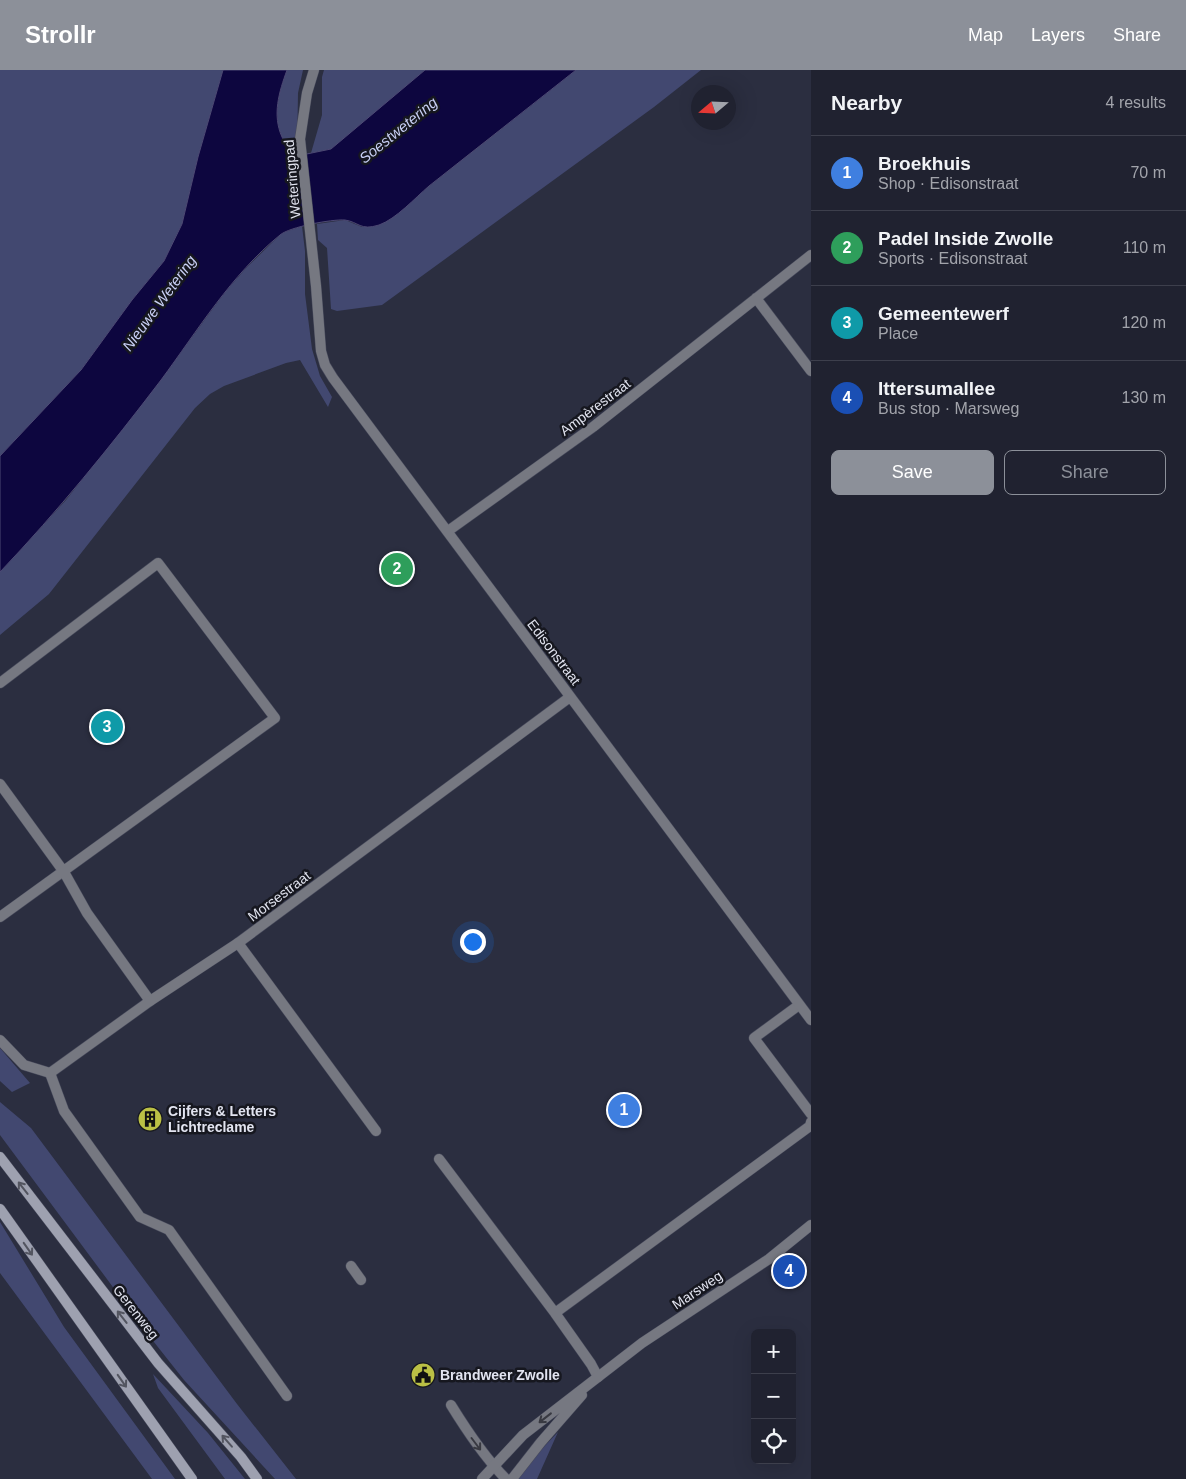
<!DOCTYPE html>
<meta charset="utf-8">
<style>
body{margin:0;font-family:Arial,sans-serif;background:#2d2f3c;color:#f1f3f6}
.controls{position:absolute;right:15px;bottom:15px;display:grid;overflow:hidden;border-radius:8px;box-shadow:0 5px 20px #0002}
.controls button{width:45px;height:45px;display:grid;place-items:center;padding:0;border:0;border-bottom:1px solid #3d3f4c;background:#202230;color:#f1f3f6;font:25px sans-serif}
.compass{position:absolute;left:691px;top:15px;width:45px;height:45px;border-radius:50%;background:#202230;box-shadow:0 5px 20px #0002;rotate:251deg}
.you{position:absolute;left:472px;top:871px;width:18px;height:18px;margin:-12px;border:4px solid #fff;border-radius:50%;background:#1a73e8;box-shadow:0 0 0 8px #1a73e833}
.badge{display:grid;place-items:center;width:32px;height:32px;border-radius:50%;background:#8c9099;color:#fff;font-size:16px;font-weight:700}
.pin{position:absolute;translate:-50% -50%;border:2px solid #fff;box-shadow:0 1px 5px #0006}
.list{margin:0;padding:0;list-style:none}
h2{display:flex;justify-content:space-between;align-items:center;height:65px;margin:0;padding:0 20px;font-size:21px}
h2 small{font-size:16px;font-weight:400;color:#a2a4ab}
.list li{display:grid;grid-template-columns:32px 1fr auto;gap:15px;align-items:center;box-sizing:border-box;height:75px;padding:0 20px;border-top:1px solid #3d3f4c}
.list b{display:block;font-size:19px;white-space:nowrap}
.list p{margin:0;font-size:16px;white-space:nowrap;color:#a2a4ab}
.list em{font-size:16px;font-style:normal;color:#a2a4ab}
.actions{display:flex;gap:10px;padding:15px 20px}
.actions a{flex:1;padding:11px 0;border:1px solid #8c9099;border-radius:8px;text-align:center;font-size:18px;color:#8c9099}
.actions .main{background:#8c9099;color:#fff}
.icon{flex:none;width:28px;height:28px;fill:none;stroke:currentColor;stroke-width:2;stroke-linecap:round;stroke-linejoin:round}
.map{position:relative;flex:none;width:811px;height:1409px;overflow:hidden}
header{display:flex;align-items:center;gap:30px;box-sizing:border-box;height:70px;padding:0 25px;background:#8c9099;color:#fff}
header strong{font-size:24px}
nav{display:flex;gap:28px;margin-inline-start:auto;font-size:18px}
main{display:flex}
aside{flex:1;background:#202230}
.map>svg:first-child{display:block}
.green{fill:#424870}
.water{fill:#0d063f;stroke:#4d4974}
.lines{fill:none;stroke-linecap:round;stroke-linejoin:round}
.service-casing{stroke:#484b5c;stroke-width:11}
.minor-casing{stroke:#484b5c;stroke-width:11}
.tertiary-casing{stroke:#484b5c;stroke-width:11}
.secondary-casing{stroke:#484b5c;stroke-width:11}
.service{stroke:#767881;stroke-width:10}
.minor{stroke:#767881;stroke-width:10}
.tertiary{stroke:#767881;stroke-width:10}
.secondary{stroke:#9ea1b0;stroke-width:10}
.oneway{stroke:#535560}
.oneway2{stroke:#383941}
.labels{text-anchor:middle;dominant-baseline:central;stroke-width:5;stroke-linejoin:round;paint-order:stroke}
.street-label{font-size:14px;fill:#e2e4f0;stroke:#16171f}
.poi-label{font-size:14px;font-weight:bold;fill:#e2e4f0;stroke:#16171f;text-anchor:start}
.water-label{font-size:15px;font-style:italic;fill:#c8cff4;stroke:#16171f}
</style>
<header>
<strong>Strollr</strong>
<nav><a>Map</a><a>Layers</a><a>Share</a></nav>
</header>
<main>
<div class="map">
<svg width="811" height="1409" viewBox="0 0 811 1409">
<rect width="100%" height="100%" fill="#2b2e40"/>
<path class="green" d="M 0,0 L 223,0 L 198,87 L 182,154 L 164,191 L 132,230 L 81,300 L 0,386 Z
M 287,0 L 303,0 L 298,23 L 297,86 C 292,80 285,74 282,67 C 272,45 279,22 287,0 Z
M 324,0 L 425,0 L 340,73 L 331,79 L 311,83 L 322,45 L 322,7 Z
M 576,0 L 701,0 L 654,37 L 382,235 L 337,241 L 331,239 L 327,178 L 318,170 L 317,154 L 345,150 L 362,157 L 393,147 L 419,124 Z
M 302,156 L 305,181 L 305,224 L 312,279 L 320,306 L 332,327 L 328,337 L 300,290 L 286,293 L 224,316 L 210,324 L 195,338 L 49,524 L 0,565 L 0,502 L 66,430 L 160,311 L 225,222 L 247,197 L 282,163 Z
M 0,978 L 30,1013 L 12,1022 L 0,1011 Z
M 0,1032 L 31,1058 L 237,1334 L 296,1409 L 275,1409 L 184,1310 L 150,1267 L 0,1065 Z
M 0,1152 L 64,1257 L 175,1409 L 152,1409 L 0,1203 Z
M 153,1304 L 208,1363 L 245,1409 L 225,1409 L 158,1318 Z
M 558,1362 L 537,1409 L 513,1409 Z"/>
<path class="water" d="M 223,0 L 287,0 C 279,22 272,45 282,67 C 285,74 292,80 297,86 L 331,79 L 425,0 L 576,0 C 527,39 478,77 429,116 C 415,128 396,149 379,155 C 360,161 359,152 345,150 C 332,149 289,157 280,165 C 231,205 198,260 161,310 C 110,377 58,441 0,502 L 0,386 L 81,300 L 132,230 L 164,191 L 182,154 L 198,87 Z"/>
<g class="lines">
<defs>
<path id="service" d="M 0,613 L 158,493 L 275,648 L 0,847
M 0,714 L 64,802 L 87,843 L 150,931
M 238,873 L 376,1061
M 799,935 L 754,968 L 811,1044
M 50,1003 L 64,1041 L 140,1147 L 169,1160 L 287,1326
M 439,1089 L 555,1243 L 591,1294 L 598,1307
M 351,1196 L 361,1210
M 555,1243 L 810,1056 L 811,1052
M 451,1335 C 467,1361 484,1387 506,1409"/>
<path id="minor" d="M 314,0 L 307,23 L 300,69 L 316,216 L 321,281 L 325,295 L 333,308 L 811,950
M 756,228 L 811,301
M 448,461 L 593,357 L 811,185
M 0,970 L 24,995 L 50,1003 L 150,931 L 238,873 L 570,627"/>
<path id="tertiary" d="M 482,1409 L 523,1365 L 642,1273 L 769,1189 L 811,1155
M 512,1409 L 541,1372 L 582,1325"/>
<path id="secondary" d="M 0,1087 L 158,1293 L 241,1387 L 257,1409
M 0,1139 L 192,1409"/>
</defs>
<use href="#service" class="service-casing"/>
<use href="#minor" class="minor-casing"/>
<use href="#tertiary" class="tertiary-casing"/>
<use href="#secondary" class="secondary-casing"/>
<use href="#service" class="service"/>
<use href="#minor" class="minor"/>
<use href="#tertiary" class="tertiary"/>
<use href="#secondary" class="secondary"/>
</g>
<defs><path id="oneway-shaft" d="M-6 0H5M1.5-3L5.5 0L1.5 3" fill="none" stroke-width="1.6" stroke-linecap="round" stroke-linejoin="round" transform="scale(1.25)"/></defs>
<g class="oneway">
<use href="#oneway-shaft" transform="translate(23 1118) rotate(-128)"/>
<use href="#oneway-shaft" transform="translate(28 1179) rotate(55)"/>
<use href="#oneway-shaft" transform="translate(122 1247) rotate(-128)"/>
<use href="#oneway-shaft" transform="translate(122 1311) rotate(55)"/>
<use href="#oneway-shaft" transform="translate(227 1371) rotate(-131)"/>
</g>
<g class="oneway2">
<use href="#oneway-shaft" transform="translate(545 1348) rotate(142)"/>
<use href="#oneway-shaft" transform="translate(476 1374) rotate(53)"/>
</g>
<defs>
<symbol id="building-disc" viewBox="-11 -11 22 22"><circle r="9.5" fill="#bbc045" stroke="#16171f"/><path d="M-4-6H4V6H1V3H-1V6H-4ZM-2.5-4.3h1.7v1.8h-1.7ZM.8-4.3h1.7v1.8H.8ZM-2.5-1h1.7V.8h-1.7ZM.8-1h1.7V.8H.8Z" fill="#111"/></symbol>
<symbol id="civic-disc" viewBox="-11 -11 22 22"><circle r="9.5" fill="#bbc045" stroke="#16171f"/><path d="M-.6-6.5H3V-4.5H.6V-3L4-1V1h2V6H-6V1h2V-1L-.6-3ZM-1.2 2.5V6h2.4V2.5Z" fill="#111"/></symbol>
</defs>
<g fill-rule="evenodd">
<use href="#building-disc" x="136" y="1035" width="28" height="28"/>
<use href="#civic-disc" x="409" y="1291" width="28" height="28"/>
</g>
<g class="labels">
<g class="street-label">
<text transform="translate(292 109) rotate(-95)">Weteringpad</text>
<text transform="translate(595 337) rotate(-37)">Ampèrestraat</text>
<text transform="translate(554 582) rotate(53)">Edisonstraat</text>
<text transform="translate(279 826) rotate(-37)">Morsestraat</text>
<text transform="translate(697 1220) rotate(-34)">Marsweg</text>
<text transform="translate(136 1242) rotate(52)">Gerenweg</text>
</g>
<g class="poi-label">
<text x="168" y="1041">Cijfers &amp; Letters<tspan x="168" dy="16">Lichtreclame</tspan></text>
<text x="440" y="1305">Brandweer Zwolle</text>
</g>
<g class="water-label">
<text transform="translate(398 60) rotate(-39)">Soestwetering</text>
<text transform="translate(159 233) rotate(-54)">Nieuwe Wetering</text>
</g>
</g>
</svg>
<div class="controls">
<button>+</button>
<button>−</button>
<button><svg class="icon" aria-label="locate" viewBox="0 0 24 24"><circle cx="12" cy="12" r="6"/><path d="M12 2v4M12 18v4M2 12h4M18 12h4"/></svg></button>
</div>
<svg class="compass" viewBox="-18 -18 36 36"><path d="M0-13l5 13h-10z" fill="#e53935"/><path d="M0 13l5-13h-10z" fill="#a2a4ab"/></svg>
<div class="you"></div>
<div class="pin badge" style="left:624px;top:1040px;background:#3f7fe0">1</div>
<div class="pin badge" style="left:397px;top:499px;background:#2e9e5b">2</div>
<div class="pin badge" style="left:107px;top:657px;background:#0f9aa8">3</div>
<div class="pin badge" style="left:789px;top:1201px;background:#1a4fb4">4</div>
</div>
<aside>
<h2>Nearby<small>4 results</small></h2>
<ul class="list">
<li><span class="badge" style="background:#3f7fe0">1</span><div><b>Broekhuis</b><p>Shop · Edisonstraat</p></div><em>70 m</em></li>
<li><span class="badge" style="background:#2e9e5b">2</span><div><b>Padel Inside Zwolle</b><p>Sports · Edisonstraat</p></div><em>110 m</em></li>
<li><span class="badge" style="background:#0f9aa8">3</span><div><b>Gemeentewerf</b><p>Place</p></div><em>120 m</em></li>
<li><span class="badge" style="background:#1a4fb4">4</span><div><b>Ittersumallee</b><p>Bus stop · Marsweg</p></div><em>130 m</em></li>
</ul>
<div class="actions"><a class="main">Save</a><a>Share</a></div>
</aside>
</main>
